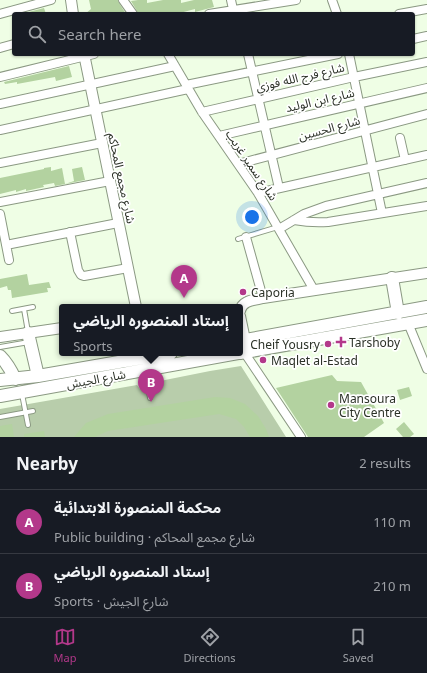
<!DOCTYPE html>
<meta charset="utf-8">
<style>
body{margin:0;font-family:"Noto Sans","Noto Sans Arabic",sans-serif;background:#242831;color:#f1f3f6}
.you{position:absolute;left:252px;top:217px;width:14px;height:14px;margin:-10px;border:3px solid #fff;border-radius:50%;background:#1a73e8;box-shadow:0 0 0 6px #1a73e833}
.badge{display:grid;place-items:center;width:26px;height:26px;border-radius:50%;background:#b3388a;color:#fff;font-size:13px;font-weight:700}
.pin{position:absolute;translate:-50% -33px;filter:drop-shadow(0 1px 2px #0008)}
.pin::after{content:'';position:absolute;top:21px;width:14px;height:12px;background:inherit;clip-path:polygon(0 0,100% 0,50% 100%)}
.popup{position:absolute;left:59px;top:304px;width:184px;height:52px;box-sizing:border-box;display:grid;place-content:center;border-radius:4px;background:#171b24;filter:drop-shadow(0 1px 3px #0005);font-size:13px;white-space:nowrap;color:#9ea1a6}
.popup b{font-size:15px;color:#f1f3f6}
.popup::after{content:'';position:absolute;left:50%;top:100%;margin-left:-8px;border:8px solid transparent;border-top-color:#171b24}
.list{margin:0;padding:0;list-style:none}
h2{display:flex;justify-content:space-between;align-items:center;height:52px;margin:0;padding:0 16px;font-size:17px}
h2 small{font-size:13px;font-weight:400;color:#9ea1a6}
.list li{display:grid;grid-template-columns:26px 1fr auto;gap:12px;align-items:center;box-sizing:border-box;height:64px;padding:0 16px;border-top:1px solid #363941}
.list b{display:block;font-size:15px;white-space:nowrap}
.list p{margin:0;font-size:13px;white-space:nowrap;color:#9ea1a6}
.list em{font-size:13px;font-style:normal;color:#9ea1a6}
.icon{flex:none;width:22px;height:22px;fill:none;stroke:currentColor;stroke-width:2;stroke-linecap:round;stroke-linejoin:round}
.map{position:relative;flex:none;width:427px;height:437px;overflow:hidden}
.search{position:absolute;background:#171b24;box-shadow:0 1px 3px #0004;left:12px;right:12px;top:12px;height:44px;display:flex;align-items:center;gap:10px;box-sizing:border-box;padding:0 14px;border-radius:4px;color:#9ea1a6;font-size:15px}
.sheet{height:180px;background:#171b24}
nav{display:flex;justify-content:space-around;align-items:center;box-sizing:border-box;height:56px;border-top:1px solid #363941;background:#171b24;font-size:11px;color:#9ea1a6}
nav a{display:grid;justify-items:center;gap:2px}
nav .on{color:#b3388a}
.map>svg:first-child{display:block}
.green{fill:#b8cdab}
.building{fill:#b3d2a0}
.lines{fill:none;stroke-linecap:round;stroke-linejoin:round}
.service-casing{stroke:#8b9983;stroke-width:6}
.minor-casing{stroke:#8b9983;stroke-width:10}
.tertiary-casing{stroke:#8b9983;stroke-width:12}
.primary-casing{stroke:#8b9983;stroke-width:14}
.service{stroke:#fff;stroke-width:4}
.minor{stroke:#fff;stroke-width:8}
.tertiary{stroke:#fff;stroke-width:10}
.primary{stroke:#fff;stroke-width:12}
.poi-dot{fill:#b3388a;stroke:#fff;stroke-width:1.5}
.labels{text-anchor:middle;dominant-baseline:central;stroke-width:3.5;stroke-linejoin:round;paint-order:stroke}
.street-label{font-size:12px;fill:#2b3127;stroke:#fff}
.poi-label{font-size:12px;fill:#2b3127;stroke:#fff;text-anchor:start}
</style>
<div class="map">
<svg width="427" height="437" viewBox="0 0 427 437">
<rect width="100%" height="100%" fill="#effee5"/>
<path class="green" d="M 241,366 L 286,437 L 0,437 L 0,409 L 137,385 L 140,389 L 154,386 L 160,381 L 210,371 Z"/>
<path class="building" d="M 89,0 L 118,0 L 119,3 L 126,14 L 85,14 L 91,9 Z
M 138,0 L 147,0 L 147,3 L 163,0 L 181,0 L 181,3 L 194,0 L 212,0 L 214,7 L 195,12 L 195,9 L 176,14 L 138,14 L 137,11 L 131,1 Z
M 44,8 L 46,14 L 21,14 Z
M 69,66 L 72,77 L 56,81 L 55,77 L 17,84 L 17,82 L 5,84 L 4,82 Z
M 51,167 L 51,171 L 62,168 L 65,184 L 55,186 L 54,183 L 43,185 L 44,187 L 26,191 L 26,189 L 16,192 L 16,190 L 0,194 L 0,178 L 44,169 L 44,168 Z
M 82,167 L 85,180 L 65,184 L 74,181 L 72,169 Z
M 27,274 L 29,285 L 49,282 L 51,288 L 47,288 L 48,292 L 12,298 L 11,290 L 8,290 L 7,286 L 0,288 L 0,279 Z
M 332,375 L 337,381 L 361,382 L 384,423 L 364,437 L 308,437 L 276,388 Z
M 409,387 L 412,396 L 400,400 L 397,390 Z
M 215,397 L 230,398 L 245,404 L 258,416 L 266,429 L 269,437 L 250,437 L 244,427 L 236,419 L 219,414 L 108,431 L 95,437 L 74,437 L 86,423 L 108,414 Z
M 404,422 L 414,434 L 410,437 L 403,437 L 396,429 Z
M 12,424 L 14,437 L 0,437 L 0,426 Z
M 44,431 L 45,437 L 24,437 L 24,434 Z"/>
<g class="lines">
<defs>
<path id="service" d="M 238,239 L 278,227
M 24,309 L 28,332
M 12,311 L 33,307
M 0,347 L 29,342
M 146,371 L 150,398
M 22,394 L 28,425
M 0,417 L 33,411"/>
<path id="minor" d="M 123,0 L 133,14
M 231,0 L 234,14
M 332,0 L 337,14
M 0,14 L 51,0
M 209,14 L 296,0
M 399,14 L 427,9
M 413,39 L 427,36
M 0,48 L 14,44
M 168,54 L 202,112 L 258,193 L 314,290
M 248,54 L 279,188
M 349,54 L 382,213
M 0,77 L 94,54
M 186,85 L 338,54
M 0,104 L 175,66
M 202,112 L 354,77 L 427,62
M 0,130 L 188,89
M 219,136 L 427,88
M 400,138 L 405,160
M 0,163 L 102,143
M 238,164 L 427,114
M 258,193 L 427,155
M 0,202 L 110,181
M 0,214 L 9,260
M 294,220 C 305,222 316,223 328,222 L 427,206
M 279,229 L 304,214 L 326,206 L 427,183
M 70,232 L 78,270 L 81,275 L 84,276 L 128,268
M 246,237 L 263,298
M 6,245 L 118,223
M 408,323 L 427,369
M 244,352 L 301,437"/>
<path id="tertiary" d="M 71,0 L 73,14
M 84,54 L 136,307
M 240,311 C 242,300 255,300 263,298 L 427,273
M 240,316 L 245,340
M 0,337 L 62,328"/>
<path id="primary" d="M 392,278 L 398,313
M 28,333 L 38,376
M 240,341 L 427,307
M 240,353 L 427,320
M 0,356 C 7,363 11,370 15,379
M 0,380 L 38,376 L 171,353
M 0,396 L 238,353"/>
</defs>
<use href="#service" class="service-casing"/>
<use href="#minor" class="minor-casing"/>
<use href="#tertiary" class="tertiary-casing"/>
<use href="#primary" class="primary-casing"/>
<use href="#service" class="service"/>
<use href="#minor" class="minor"/>
<use href="#tertiary" class="tertiary"/>
<use href="#primary" class="primary"/>
</g>
<g class="poi-dot">
<circle cx="243" cy="292" r="4"/>
<path d="M339 336h4v4h4v4h-4v4h-4v-4h-4v-4h4z"/>
<circle cx="328" cy="344" r="4"/>
<circle cx="263" cy="360" r="4"/>
<circle cx="331" cy="405" r="4"/>
</g>
<g class="labels">
<g class="street-label">
<text transform="translate(300 77) rotate(-13)">شارع فرج الله فوزي</text>
<text transform="translate(320 100) rotate(-13)">شارع ابن الوليد</text>
<text transform="translate(329 128) rotate(-15)">شارع الحسين</text>
<text transform="translate(252 165) rotate(56)">شارع سمير غريب</text>
<text transform="translate(122 178) rotate(78)">شارع مجمع المحاكم</text>
<text transform="translate(96 379) rotate(-10)">شارع الجيش</text>
</g>
<g class="poi-label">
<text x="251" y="292">Caporia</text>
<text x="349" y="342">Tarshoby</text>
<text x="320" y="344" text-anchor="end">Cheif Yousry</text>
<text x="271" y="360">Maqlet al-Estad</text>
<text x="339" y="398">Mansoura<tspan x="339" dy="14">City Centre</tspan></text>
</g>
</g>
</svg>
<div class="you"></div>
<div class="pin badge" style="left:184px;top:298px">A</div>
<div class="pin badge" style="left:151px;top:402px">B</div>
<div class="popup"><b>إستاد المنصوره الرياضي</b>Sports</div>
<div class="search"><svg class="icon" aria-label="search" viewBox="0 0 24 24"><circle cx="10" cy="10" r="6"/><path d="M15 15l6 6"/></svg>Search here</div>
</div>
<section class="sheet">
<h2>Nearby<small>2 results</small></h2>
<ul class="list">
<li><span class="badge">A</span><div><b>محكمة المنصورة الابتدائية</b><p>Public building · شارع مجمع المحاكم</p></div><em>110 m</em></li>
<li><span class="badge">B</span><div><b>إستاد المنصوره الرياضي</b><p>Sports · شارع الجيش</p></div><em>210 m</em></li>
</ul>
</section>
<nav>
<a class="on"><svg class="icon" aria-label="map" viewBox="0 0 24 24"><path d="M3 6l6-2 6 2 6-2v14l-6 2-6-2-6 2zM9 4v14M15 6v14"/></svg>Map</a>
<a><svg class="icon" aria-label="directions" viewBox="0 0 24 24"><path d="M12 3l9 9-9 9-9-9zM9 14v-3h6M13 9l2 2-2 2"/></svg>Directions</a>
<a><svg class="icon" aria-label="saved" viewBox="0 0 24 24"><path d="M7 4h10v16l-5-4-5 4z"/></svg>Saved</a>
</nav>
